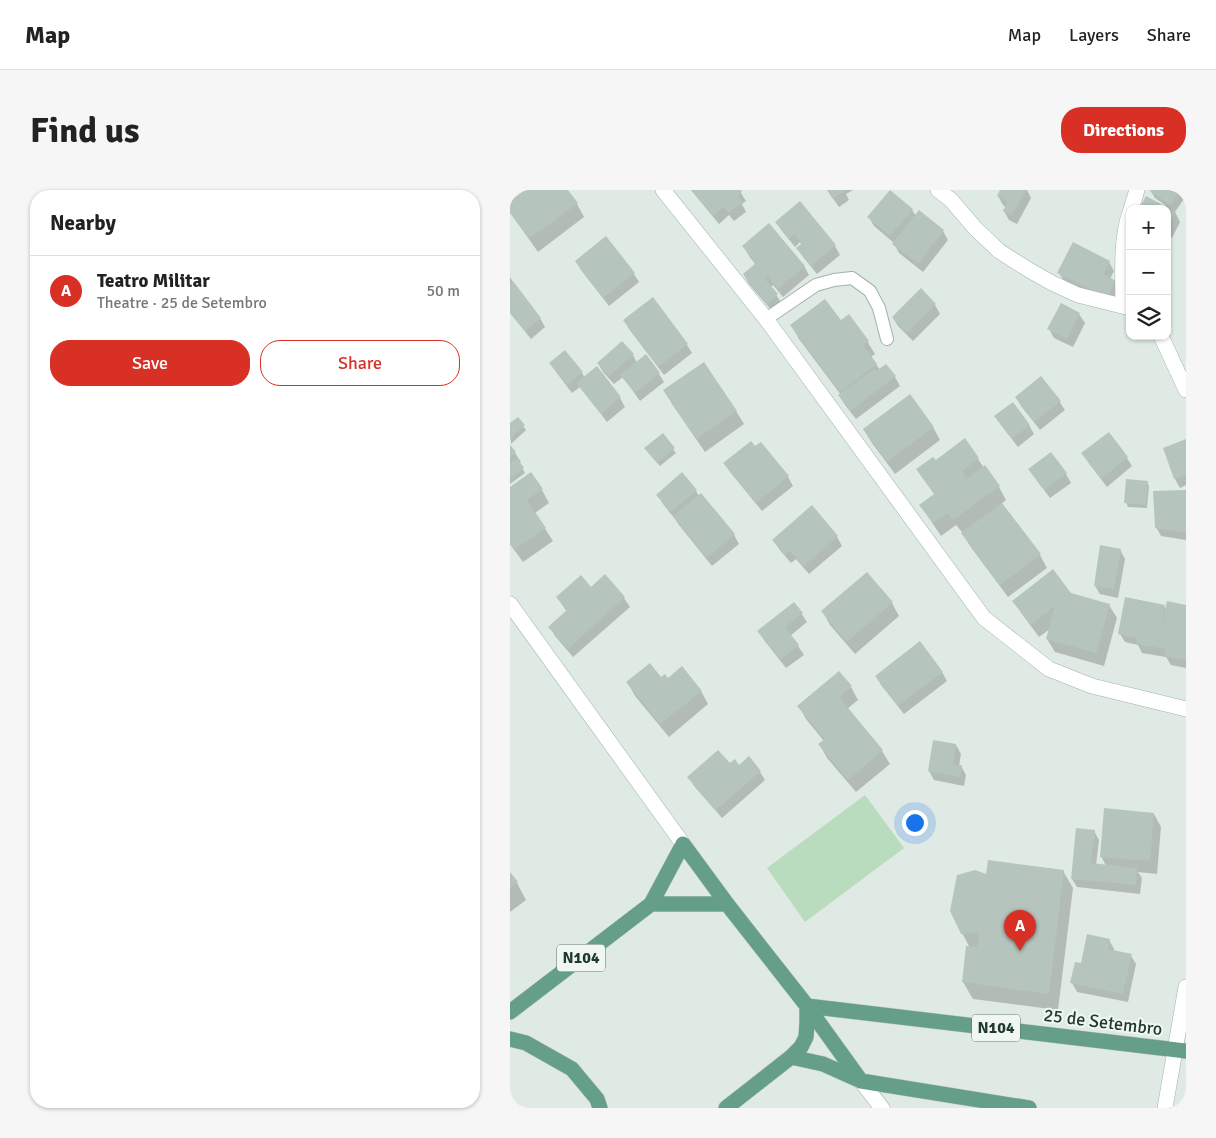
<!DOCTYPE html>
<meta charset="utf-8">
<style>
body{margin:0;font-family:Signika,sans-serif;background:#f6f6f6;color:#222}
.controls{position:absolute;right:15px;top:15px;display:grid;overflow:hidden;border-radius:10px;box-shadow:0 1px 4px #0004}
.controls button{width:45px;height:45px;display:grid;place-items:center;padding:0;border:0;border-bottom:1px solid #e0e0e0;background:#fff;color:#222;font:25px sans-serif}
.you{position:absolute;left:404px;top:632px;width:18px;height:18px;margin:-12px;border:4px solid #fff;border-radius:50%;background:#1a73e8;box-shadow:0 0 0 8px #1a73e833}
.badge{display:grid;place-items:center;width:32px;height:32px;border-radius:50%;background:#d93025;color:#fff;font-size:16px;font-weight:700}
.pin{position:absolute;translate:-50% -41px;filter:drop-shadow(0 1px 2px #0008)}
.pin::after{content:'';position:absolute;top:26px;width:18px;height:15px;background:inherit;clip-path:polygon(0 0,100% 0,50% 100%)}
.list{margin:0;padding:0;list-style:none}
h2{display:flex;justify-content:space-between;align-items:center;height:65px;margin:0;padding:0 20px;font-size:21px}
h2 small{font-size:16px;font-weight:400;color:#767676}
.list li{display:grid;grid-template-columns:32px 1fr auto;gap:15px;align-items:center;box-sizing:border-box;height:70px;padding:0 20px;border-top:1px solid #e0e0e0}
.list b{display:block;font-size:19px;white-space:nowrap}
.list p{margin:0;font-size:16px;white-space:nowrap;color:#767676}
.list em{font-size:16px;font-style:normal;color:#767676}
.actions{display:flex;gap:10px;padding:15px 20px}
.actions a{flex:1;padding:11px 0;border:1px solid #d93025;border-radius:20px;text-align:center;font-size:18px;color:#d93025}
.actions .main{background:#d93025;color:#fff}
.icon{flex:none;width:28px;height:28px;fill:none;stroke:currentColor;stroke-width:2;stroke-linecap:round;stroke-linejoin:round}
.map{position:relative;flex:none;width:676px;height:918px;overflow:hidden;border-radius:20px}
header{display:flex;align-items:center;gap:30px;box-sizing:border-box;height:70px;padding:0 25px;background:#fff;border-bottom:1px solid #e0e0e0}
header strong{font-size:24px}
nav{display:flex;gap:28px;margin-inline-start:auto;font-size:18px}
.intro{display:flex;align-items:center;justify-content:space-between;box-sizing:border-box;height:120px;padding:0 30px}
h1{margin:0;font-size:35px}
.button{padding:12px 22px;border-radius:20px;background:#d93025;color:#fff;font-size:18px;font-weight:700}
main{display:flex;gap:30px;padding:0 30px}
aside{flex:1;background:#fff;border-radius:20px;box-shadow:0 1px 4px #0004}
.map>svg:first-child{display:block}
.green{fill:#b9dbbe}
.shadow{fill:#0003}
.building{fill:#b5c5bd}
.lines{fill:none;stroke-linecap:round;stroke-linejoin:round}
.service-casing{stroke:#a2b2aa;stroke-width:14}
.minor-casing{stroke:#a2b2aa;stroke-width:16}
.tertiary-casing{stroke:#a2b2aa;stroke-width:16}
.primary-casing{stroke:#bcc4c1;stroke-width:16}
.service{stroke:#fff;stroke-width:12}
.minor{stroke:#fff;stroke-width:15}
.tertiary{stroke:#fff;stroke-width:15}
.primary{stroke:#659e89;stroke-width:15}
.labels{text-anchor:middle;dominant-baseline:central;stroke-width:4;stroke-linejoin:round;paint-order:stroke}
.shield{fill:#f0f7f2;stroke:#5f736a;stroke-width:1}
.shield-label{font-size:16px;font-weight:bold;fill:#213a30}
.street-label{font-size:18px;fill:#213a30;stroke:#f0f7f2}
</style>
<header>
<strong>Map</strong>
<nav><a>Map</a><a>Layers</a><a>Share</a></nav>
</header>
<div class="intro"><h1>Find us</h1><a class="button">Directions</a></div>
<main>
<aside>
<h2>Nearby<small></small></h2>
<ul class="list">
<li><span class="badge">A</span><div><b>Teatro Militar</b><p>Theatre · 25 de Setembro</p></div><em>50 m</em></li>
</ul>
<div class="actions"><a class="main">Save</a><a>Share</a></div>
</aside>
<div class="map">
<svg width="676" height="918" viewBox="0 0 676 918">
<rect width="100%" height="100%" fill="#dfeae4"/>
<path class="green" d="M 355,605 L 394,658 L 295,732 L 257,678 Z"/>
<path class="shadow" d="M 17,0 L 57,0 L 67,14 L 74,27 L 28,62 L 0,22 L 0,13 Z
M 181,0 L 229,0 L 236,11 L 232,14 L 236,22 L 224,31 L 219,25 L 209,34 Z
M 317,0 L 343,0 L 336,4 L 339,10 L 329,17 Z
M 492,0 L 517,0 L 521,8 L 507,34 L 499,30 L 494,21 L 496,17 L 493,15 L 488,6 Z
M 640,0 L 675,0 L 676,1 L 676,6 L 665,22 L 670,32 L 662,48 L 657,45 L 657,19 L 654,17 L 655,15 L 645,8 Z
M 290,13 L 325,56 L 330,65 L 307,84 L 293,67 L 288,58 L 292,55 L 290,52 L 285,57 L 272,41 L 266,32 Z
M 402,20 L 406,26 L 409,22 L 433,41 L 438,50 L 413,82 L 389,63 L 384,54 L 384,53 L 364,36 L 359,27 Z
M 234,57 L 294,76 L 299,85 L 273,107 L 263,95 L 261,97 L 272,114 L 263,122 L 239,94 L 234,85 L 246,75 L 239,66 Z
M 66,72 L 124,84 L 129,92 L 99,116 L 71,80 Z
M 599,72 L 604,81 L 600,89 L 605,92 L 610,101 L 602,116 L 554,91 L 549,83 Z
M 0,87 L 6,97 L 30,128 L 35,137 L 21,149 L 0,123 Z
M 411,100 L 425,115 L 430,124 L 403,151 L 388,136 L 383,128 Z
M 143,109 L 177,155 L 182,163 L 154,185 L 119,139 L 114,130 Z
M 569,124 L 575,133 L 563,157 L 544,148 L 539,139 Z
M 331,132 L 357,151 L 365,164 L 361,167 L 370,180 L 385,187 L 390,196 L 346,229 L 335,215 L 330,206 L 331,205 L 289,149 L 282,136 Z
M 112,153 L 123,165 L 127,173 L 149,184 L 154,192 L 130,211 L 113,187 L 104,194 L 93,182 L 88,173 Z
M 40,173 L 72,183 L 75,188 L 87,178 L 110,208 L 115,217 L 97,232 L 70,197 L 62,203 L 46,182 Z
M 155,201 L 226,221 L 234,234 L 195,262 L 162,214 Z
M 506,207 L 549,211 L 555,220 L 530,240 L 511,216 Z
M 486,227 L 519,235 L 524,244 L 508,257 L 491,235 Z
M 7,228 L 16,240 L 1,254 L 0,235 Z
M 423,237 L 430,250 L 385,284 L 362,253 L 354,240 Z
M 599,243 L 617,268 L 622,276 L 597,297 L 578,272 Z
M 152,245 L 166,263 L 150,276 L 138,262 Z
M 676,251 L 676,295 L 670,298 L 665,289 L 654,258 Z
M 251,254 L 278,287 L 283,296 L 252,321 L 220,282 L 215,274 L 245,258 Z
M 0,257 L 5,263 L 11,272 L 9,273 L 15,283 L 0,294 Z
M 468,269 L 474,278 L 475,277 L 489,297 L 496,310 L 491,314 L 530,365 L 537,378 L 498,407 L 460,356 L 452,342 L 446,335 L 431,346 L 419,328 L 411,315 L 425,305 L 408,279 L 425,272 Z
M 520,280 L 556,284 L 561,293 L 540,308 L 525,288 Z
M 172,284 L 186,301 L 189,306 L 191,305 L 224,345 L 229,354 L 202,376 L 169,335 L 165,329 L 153,314 L 148,305 Z
M 637,292 L 639,296 L 637,318 L 618,317 L 616,312 Z
M 0,298 L 32,300 L 39,313 L 25,323 L 43,351 L 13,372 L 0,354 Z
M 676,301 L 676,350 L 651,346 L 646,337 Z
M 302,317 L 327,347 L 332,356 L 299,384 L 286,369 L 281,373 L 269,359 L 264,350 Z
M 610,360 L 615,369 L 608,408 L 590,404 L 585,396 Z
M 95,386 L 114,408 L 120,417 L 63,467 L 45,446 L 40,437 L 57,422 L 47,407 L 81,398 Z
M 561,404 L 599,415 L 607,428 L 594,476 L 545,462 L 537,449 L 540,439 L 529,447 L 512,424 L 504,411 Z
M 284,413 L 297,432 L 280,446 L 288,456 L 294,465 L 276,478 L 254,450 L 249,441 Z
M 382,413 L 389,426 L 345,464 L 320,435 L 313,422 Z
M 654,416 L 656,420 L 676,416 L 676,478 L 661,475 L 656,467 L 632,463 L 628,455 L 615,452 L 610,444 Z
M 432,482 L 437,491 L 394,524 L 371,495 L 366,486 Z
M 151,489 L 158,490 L 191,501 L 198,514 L 159,547 L 125,506 L 118,493 Z
M 341,497 L 348,510 L 337,519 L 372,561 L 380,574 L 346,602 L 317,568 L 310,555 L 314,551 L 296,529 L 289,516 Z
M 424,551 L 446,555 L 451,564 L 449,576 L 451,576 L 456,585 L 454,596 L 424,590 L 419,581 Z
M 220,575 L 250,582 L 255,590 L 212,628 L 184,596 L 179,587 Z
M 644,624 L 651,637 L 647,684 L 628,682 L 632,688 L 630,704 L 567,697 L 562,689 L 584,641 L 589,650 L 586,675 L 596,676 L 591,666 Z
M 553,681 L 563,698 L 548,820 L 463,809 L 453,792 L 457,757 L 460,758 L 452,743 L 477,686 Z
M 0,684 L 7,693 L 16,710 L 0,722 Z
M 599,750 L 604,759 L 604,762 L 621,766 L 626,774 L 618,812 L 567,802 L 562,793 L 572,774 Z"/>
<path class="building" d="M 15,0 L 58,0 L 68,13 L 19,49 L 0,23 L 0,11 Z
M 182,0 L 231,0 L 232,2 L 227,6 L 232,12 L 219,23 L 213,17 L 203,26 Z
M 317,0 L 336,0 L 323,9 Z
M 380,0 L 403,19 L 380,46 L 357,27 Z
M 490,0 L 516,0 L 502,26 L 493,21 L 497,12 L 487,6 Z
M 639,0 L 670,0 L 660,15 Z
M 636,6 L 666,22 L 657,39 L 657,19 L 629,19 Z
M 290,11 L 326,55 L 301,76 L 286,58 L 292,53 L 284,44 L 279,49 L 265,32 Z
M 409,20 L 434,40 L 408,74 L 382,54 Z
M 259,33 L 295,76 L 268,99 L 258,87 L 255,89 L 268,104 L 257,114 L 233,84 L 246,73 L 232,56 Z
M 96,46 L 125,83 L 93,108 L 65,71 Z
M 563,52 L 600,71 L 593,84 L 606,91 L 597,108 L 547,83 Z
M 3,91 L 31,128 L 15,141 L 0,122 L 0,94 Z
M 411,98 L 426,114 L 397,143 L 382,127 Z
M 143,107 L 178,154 L 148,177 L 113,130 Z
M 315,109 L 331,130 L 339,124 L 359,151 L 353,155 L 367,174 L 330,202 L 280,135 Z
M 551,113 L 570,123 L 557,149 L 537,139 Z
M 112,151 L 124,164 L 99,186 L 87,173 Z
M 55,160 L 73,182 L 57,195 L 39,173 Z
M 136,164 L 150,183 L 125,203 L 110,185 Z
M 194,172 L 227,221 L 186,249 L 153,200 Z
M 376,174 L 386,186 L 340,221 L 328,205 L 364,179 L 366,181 Z
M 87,176 L 111,207 L 91,224 L 66,193 Z
M 531,186 L 551,211 L 524,232 L 505,207 Z
M 400,204 L 424,237 L 377,272 L 353,239 Z
M 503,212 L 520,235 L 502,249 L 484,226 Z
M 8,227 L 15,235 L 0,249 L 0,233 Z
M 599,242 L 618,267 L 591,289 L 571,263 Z
M 153,243 L 165,258 L 147,273 L 134,258 Z
M 455,248 L 469,268 L 452,281 L 457,289 L 475,275 L 490,296 L 443,330 L 438,323 L 423,333 L 409,315 L 424,304 L 406,279 L 423,267 L 426,270 Z
M 676,249 L 676,285 L 664,289 L 653,258 Z
M 241,251 L 245,256 L 251,252 L 279,286 L 246,313 L 213,273 Z
M 0,255 L 6,262 L 0,268 Z
M 541,262 L 557,283 L 534,300 L 518,279 Z
M 7,268 L 14,278 L 0,289 L 0,273 Z
M 21,282 L 33,299 L 17,310 L 36,338 L 4,360 L 0,354 L 0,297 Z
M 172,282 L 187,300 L 161,322 L 146,305 Z
M 616,289 L 638,291 L 636,315 L 614,313 Z
M 676,300 L 676,343 L 645,338 L 643,301 Z
M 191,303 L 225,344 L 197,368 L 163,326 Z
M 492,313 L 531,364 L 490,395 L 451,343 Z
M 302,315 L 328,346 L 294,376 L 280,361 L 275,365 L 262,350 Z
M 590,355 L 611,359 L 604,399 L 584,396 Z
M 543,379 L 561,403 L 600,414 L 586,463 L 536,449 L 545,416 L 521,435 L 502,411 Z
M 357,382 L 383,412 L 337,452 L 311,421 Z
M 95,384 L 115,407 L 58,459 L 38,437 L 57,420 L 46,407 L 71,385 L 81,397 Z
M 615,407 L 655,415 L 652,430 L 650,430 L 660,432 L 653,430 L 657,411 L 676,415 L 676,470 L 654,466 L 655,459 L 626,454 L 627,448 L 608,444 Z
M 284,412 L 293,423 L 275,437 L 289,455 L 271,470 L 247,441 Z
M 410,451 L 433,482 L 388,516 L 365,486 Z
M 140,473 L 151,487 L 155,484 L 158,488 L 172,476 L 192,501 L 150,534 L 116,492 Z
M 329,481 L 342,496 L 329,507 L 373,560 L 338,590 L 308,554 L 315,549 L 287,516 Z
M 423,550 L 446,554 L 443,574 L 452,575 L 450,587 L 418,581 Z
M 208,560 L 220,573 L 225,569 L 229,575 L 239,566 L 251,581 L 206,620 L 177,587 Z
M 594,618 L 644,623 L 640,671 L 590,667 Z
M 566,638 L 585,640 L 581,673 L 627,678 L 626,695 L 561,689 Z
M 478,670 L 554,680 L 539,804 L 452,792 L 456,756 L 467,757 L 469,743 L 451,744 L 440,721 L 447,685 L 465,680 L 476,684 Z
M 0,682 L 8,692 L 0,698 Z
M 577,744 L 600,749 L 598,759 L 622,764 L 613,804 L 560,793 L 565,772 L 571,773 Z"/>
<g class="lines">
<defs>
<path id="service" d="M 256,129 L 306,95 L 324,90 L 342,88 L 360,101 L 369,118 L 377,149"/>
<path id="minor" d="M 153,0 L 256,129 L 474,428 L 539,479 L 582,496 L 676,519
M 428,0 L 441,10 L 465,38 L 489,61 L 519,80 L 542,93 L 568,105 L 620,118
M 621,19 L 627,0
M 613,116 C 613,86 610,51 620,22
M 651,146 L 676,200
M 655,918 L 676,797"/>
<path id="tertiary" d="M 0,414 L 173,654
M 351,891 L 372,918"/>
<path id="primary" d="M 141,714 L 217,714
M 297,816 L 676,861
M 0,822 L 141,714 L 173,654 L 217,714 L 297,816 L 351,891
M 0,849 L 16,853 L 62,879 L 87,909 L 90,918
M 281,867 L 313,874 L 351,891 L 519,918
M 216,918 L 281,867 L 291,857 L 296,847 L 297,833 L 297,816"/>
</defs>
<use href="#service" class="service-casing"/>
<use href="#minor" class="minor-casing"/>
<use href="#tertiary" class="tertiary-casing"/>
<use href="#primary" class="primary-casing"/>
<use href="#service" class="service"/>
<use href="#minor" class="minor"/>
<use href="#tertiary" class="tertiary"/>
<use href="#primary" class="primary"/>
</g>
<g class="labels">
<g class="shield">
<rect x="47" y="754.5" width="48" height="27" rx="4"/>
<rect x="462" y="824.5" width="48" height="27" rx="4"/>
</g>
<g class="shield-label">
<text x="71" y="768">N104</text>
<text x="486" y="838">N104</text>
</g>
<g class="street-label">
<text transform="translate(593 832) rotate(7)">25 de Setembro</text>
</g>
</g>
</svg>
<div class="controls">
<button>+</button>
<button>−</button>
<button><svg class="icon" aria-label="layers" viewBox="0 0 24 24"><path d="M12 4l9 5-9 5-9-5zM3 14l9 5 9-5"/></svg></button>
</div>
<div class="you"></div>
<div class="pin badge" style="left:510px;top:761px">A</div>
</div>
</main>
